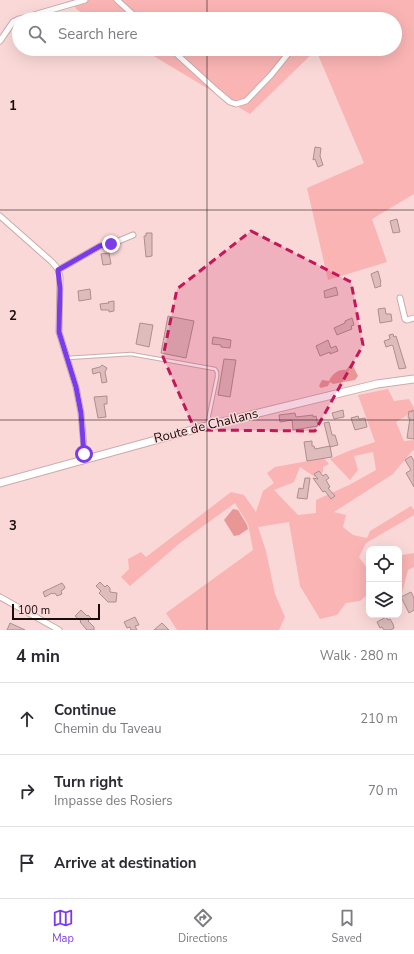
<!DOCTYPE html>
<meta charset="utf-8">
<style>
body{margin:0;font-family:"Nunito Sans",sans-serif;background:#f7f7f7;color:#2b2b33}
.controls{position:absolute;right:12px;bottom:12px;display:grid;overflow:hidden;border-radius:8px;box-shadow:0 4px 16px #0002}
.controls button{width:36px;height:36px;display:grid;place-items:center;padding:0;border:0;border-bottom:1px solid #e1e1e2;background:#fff;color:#2b2b33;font:20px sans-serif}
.scale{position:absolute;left:12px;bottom:10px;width:88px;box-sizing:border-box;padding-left:4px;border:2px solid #180d0d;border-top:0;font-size:11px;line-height:14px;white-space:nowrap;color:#180d0d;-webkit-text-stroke:3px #fad8d7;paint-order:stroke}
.stop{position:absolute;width:12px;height:12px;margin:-9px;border:3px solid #7c3aed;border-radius:50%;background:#fff}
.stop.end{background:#7c3aed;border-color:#fff;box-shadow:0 1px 4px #0008}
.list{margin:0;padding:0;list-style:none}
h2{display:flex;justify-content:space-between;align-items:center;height:52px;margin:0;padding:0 16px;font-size:17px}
h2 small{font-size:13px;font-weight:400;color:#7c7c81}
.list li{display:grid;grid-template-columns:26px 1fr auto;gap:12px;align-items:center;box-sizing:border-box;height:72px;padding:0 16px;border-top:1px solid #e1e1e2}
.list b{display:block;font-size:15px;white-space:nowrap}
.list p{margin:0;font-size:13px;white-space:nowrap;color:#7c7c81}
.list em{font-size:13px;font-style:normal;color:#7c7c81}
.icon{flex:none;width:22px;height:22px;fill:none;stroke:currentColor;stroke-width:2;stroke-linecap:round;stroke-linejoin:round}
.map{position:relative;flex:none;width:414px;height:630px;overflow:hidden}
.search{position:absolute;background:#fff;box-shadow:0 4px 16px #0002;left:12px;right:12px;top:12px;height:44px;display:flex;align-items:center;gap:10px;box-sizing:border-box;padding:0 14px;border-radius:22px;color:#7c7c81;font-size:15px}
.sheet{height:268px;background:#fff}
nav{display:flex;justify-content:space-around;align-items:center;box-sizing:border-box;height:56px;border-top:1px solid #e1e1e2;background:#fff;font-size:11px;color:#7c7c81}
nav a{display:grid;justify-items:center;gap:2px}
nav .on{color:#7c3aed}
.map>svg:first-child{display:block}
.green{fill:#fab4b4}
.water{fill:#e89696}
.building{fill:#debcbc;stroke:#ae8e8d}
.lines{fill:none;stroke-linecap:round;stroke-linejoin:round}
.service-casing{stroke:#ccabaa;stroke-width:4.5}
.minor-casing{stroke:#ccabaa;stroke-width:7}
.secondary-casing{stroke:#ccabaa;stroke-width:9}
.service{stroke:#fff;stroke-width:2.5}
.minor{stroke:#fff;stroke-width:5}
.secondary{stroke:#fff;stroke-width:7}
.route{stroke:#7c3aed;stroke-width:5}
.marked{fill:#c2185b;fill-opacity:0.2;stroke:#c2185b;stroke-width:3;stroke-dasharray:8 5;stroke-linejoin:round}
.grid{fill:none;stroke:#180d0d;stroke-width:1;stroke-opacity:0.55}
.labels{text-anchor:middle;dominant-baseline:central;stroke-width:3;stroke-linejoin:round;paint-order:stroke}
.street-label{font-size:13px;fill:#180d0d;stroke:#fad8d7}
.grid-label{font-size:13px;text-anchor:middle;font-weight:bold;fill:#180d0d;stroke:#fad8d7;stroke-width:3;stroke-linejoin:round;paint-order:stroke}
</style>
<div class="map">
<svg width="414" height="630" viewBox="0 0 414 630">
<rect width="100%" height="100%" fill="#fad8d7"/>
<path class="green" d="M 72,0 L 414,0 L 414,194 L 372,219 L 387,262 L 328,280 L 307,188 L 364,163 L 316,50 L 250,114 L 142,49 L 395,49 L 395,19 L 92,19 L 76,9 Z
M 388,389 L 394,401 L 409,399 L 414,408 L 414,411 L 396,422 L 404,441 L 414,440 L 414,450 L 412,451 L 393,474 L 334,512 L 346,515 L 343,527 L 353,535 L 367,538 L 370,531 L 411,506 L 414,510 L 414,515 L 366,543 L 359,557 L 369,571 L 369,593 L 360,601 L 346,603 L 337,615 L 320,619 L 300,586 L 289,522 L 258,527 L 266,551 L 275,594 L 285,617 L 279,630 L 177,630 L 166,613 L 253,550 L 248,524 L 235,503 L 180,543 L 130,586 L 121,577 L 129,569 L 128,559 L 141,552 L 146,557 L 231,492 L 244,495 L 256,512 L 263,491 L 274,483 L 267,473 L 275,467 L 324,458 L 329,464 L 323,467 L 323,472 L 315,477 L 300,467 L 294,482 L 274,490 L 298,515 L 316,513 L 316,500 L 349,485 L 376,470 L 373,452 L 354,456 L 358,470 L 350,480 L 330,459 L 351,450 L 375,442 L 358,395 Z
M 414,553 L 414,567 L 408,570 L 401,597 L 399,599 L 399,558 L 402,555 Z"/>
<path class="water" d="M 352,364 L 358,376 L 355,380 L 333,384 L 330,382 L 328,386 L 321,388 L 319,386 L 322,380 L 329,381 C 332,374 339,369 346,370 L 350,365 Z
M 233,509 L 238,510 L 247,525 L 248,529 L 239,535 L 234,536 L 224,520 Z"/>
<path class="building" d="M 315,147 L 321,148 L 320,156 L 323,165 L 318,167 L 315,159 L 313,160 Z
M 397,219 L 400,232 L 393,233 L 390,221 Z
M 146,233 L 152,233 L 152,256 L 146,257 L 144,236 L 146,236 Z
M 109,253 L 111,264 L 103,265 L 101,254 Z
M 378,271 L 381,282 L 380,283 L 381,286 L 375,288 L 371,274 Z
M 336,287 L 338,295 L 325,298 L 324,291 Z
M 90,289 L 91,299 L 79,301 L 78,291 Z
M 114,301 L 114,311 L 109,312 L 109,310 L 101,310 L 100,304 L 109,303 L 108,302 Z
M 385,308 L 386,314 L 391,314 L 392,321 L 380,323 L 378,309 Z
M 168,316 L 194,321 L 186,358 L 161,353 Z
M 352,318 L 354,325 L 351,326 L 352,329 L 337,335 L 334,328 L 345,323 L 345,321 Z
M 140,323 L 153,325 L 149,347 L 136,344 Z
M 393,334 L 394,337 L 396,336 L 406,368 L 399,369 L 393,346 L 392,345 L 386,347 L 384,341 L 390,339 L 389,335 Z
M 213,337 L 231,340 L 230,348 L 221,347 L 221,345 L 212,344 Z
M 328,340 L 331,348 L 336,346 L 338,351 L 330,354 L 330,352 L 320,356 L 316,346 Z
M 224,359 L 236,360 L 230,397 L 218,395 Z
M 102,365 L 107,368 L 105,372 L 107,382 L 102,383 L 100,372 L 93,374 L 92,369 L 100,367 Z
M 107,396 L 107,404 L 104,404 L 106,417 L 98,418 L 94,397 Z
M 343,410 L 344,417 L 334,419 L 332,413 Z
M 412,410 L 414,411 L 414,439 L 407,438 L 410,418 L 408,418 L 409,411 L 412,412 Z
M 295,413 L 296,417 L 313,415 L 313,417 L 316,416 L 318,426 L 293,430 L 292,420 L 280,422 L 279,415 Z
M 358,416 L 359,419 L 365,418 L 367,427 L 355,430 L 351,418 Z
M 329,422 L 332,435 L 335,435 L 338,445 L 330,447 L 324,423 Z
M 312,441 L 312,446 L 314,446 L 315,449 L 330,446 L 332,457 L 307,461 L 304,442 Z
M 411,456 L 414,461 L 414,487 L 406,473 L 411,470 L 405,460 Z
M 319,471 L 323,476 L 326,474 L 329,478 L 326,480 L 330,487 L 328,488 L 335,496 L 331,499 L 325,491 L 323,492 L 313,478 L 318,479 L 314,474 Z
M 305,478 L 310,478 L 307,499 L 297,498 L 299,488 L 303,489 Z
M 100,582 L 105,587 L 107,585 L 110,588 L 110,592 L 117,593 L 116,602 L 108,602 L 99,593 L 101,591 L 96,586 Z
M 62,583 L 65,587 L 64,589 L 61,591 L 62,594 L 57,596 L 55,593 L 53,594 L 52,593 L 45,597 L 43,592 Z
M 411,592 L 414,598 L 414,610 L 409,613 L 401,597 Z
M 81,610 L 87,616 L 88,615 L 91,618 L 88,621 L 94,627 L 94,630 L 87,630 L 80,622 L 81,621 L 75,616 Z
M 135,617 L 139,625 L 135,626 L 137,630 L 131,630 L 130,627 L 127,628 L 124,622 Z
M 386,617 L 388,620 L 390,619 L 393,624 L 394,628 L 391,630 L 384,630 L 382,627 L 380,628 L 377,622 Z
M 10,623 L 25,630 L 7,630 Z
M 162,623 L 169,630 L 154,630 Z"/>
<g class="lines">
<defs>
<path id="service" d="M 67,358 L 131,354 L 215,369 L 217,372 L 217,377 L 207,425"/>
<path id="minor" d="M 117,0 L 138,19
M 20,19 L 85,0
M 0,41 L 13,22 L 19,19
M 171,49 L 217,91 L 230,102 L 236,104 L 246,101 L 271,75 L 292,49
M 0,216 L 52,262 L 58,269 L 60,277 L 59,332 L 76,387 L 81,413 L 85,459
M 58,270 L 100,246 L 109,245 L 133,235
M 400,298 L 405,319 L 407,320 L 414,318
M 0,597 L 59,630"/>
<path id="secondary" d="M 0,483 L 210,425 L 377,384 L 414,379"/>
</defs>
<use href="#service" class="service-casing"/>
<use href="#minor" class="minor-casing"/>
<use href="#secondary" class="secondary-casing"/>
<use href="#service" class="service"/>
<use href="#minor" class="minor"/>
<use href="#secondary" class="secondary"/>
</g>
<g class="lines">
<path class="route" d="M 84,454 L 81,413 L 76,387 L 59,332 L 60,288 L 58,270 L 100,246 L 111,244"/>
</g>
<path class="marked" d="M 251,231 L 351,282 L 363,345 L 315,431 L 195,430 L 163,357 L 177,289 Z"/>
<path class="grid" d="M 207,0 L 207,19M 207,49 L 207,630M 0,210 L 414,210M 0,420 L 414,420"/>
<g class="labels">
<g class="street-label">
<text transform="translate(206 426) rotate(-14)">Route de Challans</text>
</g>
</g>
<g class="grid-label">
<text x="13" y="110">1</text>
<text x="13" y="320">2</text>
<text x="13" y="530">3</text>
</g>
</svg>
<div class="controls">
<button><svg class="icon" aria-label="locate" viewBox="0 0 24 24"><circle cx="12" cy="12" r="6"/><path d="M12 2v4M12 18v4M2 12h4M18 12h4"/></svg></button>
<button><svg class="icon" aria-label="layers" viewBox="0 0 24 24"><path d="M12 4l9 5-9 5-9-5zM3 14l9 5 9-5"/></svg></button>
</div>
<div class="scale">100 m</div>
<div class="stop" style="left:84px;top:454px"></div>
<div class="stop end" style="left:111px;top:244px"></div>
<div class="search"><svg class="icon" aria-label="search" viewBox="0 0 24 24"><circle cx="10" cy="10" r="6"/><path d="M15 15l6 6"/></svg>Search here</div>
</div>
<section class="sheet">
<h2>4 min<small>Walk · 280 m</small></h2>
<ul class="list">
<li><svg class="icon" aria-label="ahead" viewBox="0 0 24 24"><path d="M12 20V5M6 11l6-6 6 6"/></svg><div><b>Continue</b><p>Chemin du Taveau</p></div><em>210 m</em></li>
<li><svg class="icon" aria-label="right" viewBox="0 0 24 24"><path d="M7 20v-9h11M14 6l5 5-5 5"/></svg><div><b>Turn right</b><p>Impasse des Rosiers</p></div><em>70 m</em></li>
<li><svg class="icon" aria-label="arrive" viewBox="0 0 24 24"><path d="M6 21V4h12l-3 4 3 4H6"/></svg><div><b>Arrive at destination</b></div></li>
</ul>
</section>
<nav>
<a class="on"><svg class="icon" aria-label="map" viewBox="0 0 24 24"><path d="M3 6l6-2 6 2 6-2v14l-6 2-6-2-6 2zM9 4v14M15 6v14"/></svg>Map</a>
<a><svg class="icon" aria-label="directions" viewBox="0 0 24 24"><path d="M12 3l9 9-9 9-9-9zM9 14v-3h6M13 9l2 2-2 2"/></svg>Directions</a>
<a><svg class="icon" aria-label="saved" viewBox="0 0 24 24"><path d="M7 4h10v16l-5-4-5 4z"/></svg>Saved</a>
</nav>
